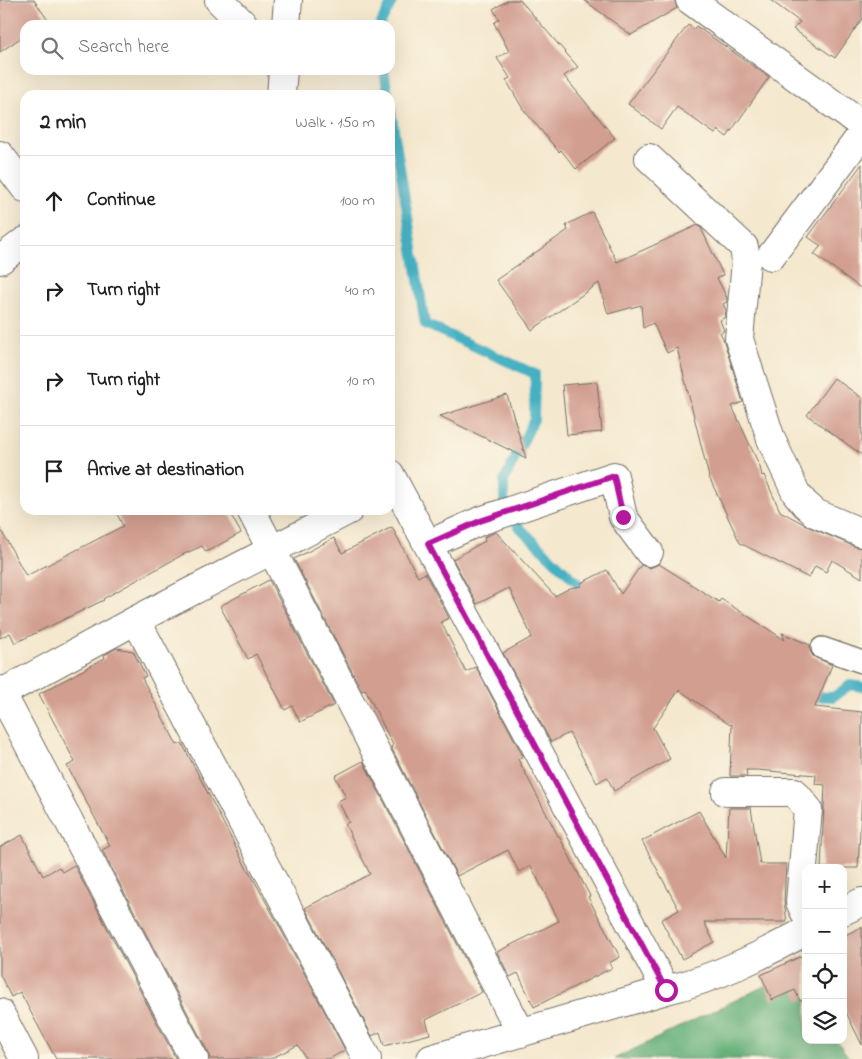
<!DOCTYPE html>
<meta charset="utf-8">
<style>
body{margin:0;font-family:"Indie Flower",sans-serif;background:#f6f6f6;color:#202124}
.controls{position:absolute;right:15px;bottom:15px;display:grid;overflow:hidden;border-radius:10px;box-shadow:0 5px 20px #0002}
.controls button{width:45px;height:45px;display:grid;place-items:center;padding:0;border:0;border-bottom:1px solid #e0e0e0;background:#fff;color:#202124;font:25px sans-serif}
.stop{position:absolute;width:15px;height:15px;margin:-11px;border:4px solid #b5179e;border-radius:50%;background:#fff}
.stop.end{background:#b5179e;border-color:#fff;box-shadow:0 1px 5px #0008}
.list{margin:0;padding:0;list-style:none}
h2{display:flex;justify-content:space-between;align-items:center;height:65px;margin:0;padding:0 20px;font-size:21px}
h2 small{font-size:16px;font-weight:400;color:#757577}
.list li{display:grid;grid-template-columns:32px 1fr auto;gap:15px;align-items:center;box-sizing:border-box;height:90px;padding:0 20px;border-top:1px solid #e0e0e0}
.list b{display:block;font-size:19px;white-space:nowrap}
.list em{font-size:16px;font-style:normal;color:#757577}
.icon{flex:none;width:28px;height:28px;fill:none;stroke:currentColor;stroke-width:2;stroke-linecap:round;stroke-linejoin:round}
.map{position:relative;flex:none;width:862px;height:1059px;overflow:hidden}
.search{position:absolute;background:#fff;box-shadow:0 5px 20px #0002;left:20px;top:20px;width:375px;height:55px;display:flex;align-items:center;gap:12px;box-sizing:border-box;padding:0 18px;border-radius:15px;color:#757577;font-size:19px}
.panel{position:absolute;background:#fff;box-shadow:0 5px 20px #0002;left:20px;top:90px;width:375px;height:425px;border-radius:15px}
.map>svg:first-child{display:block}
.forest{fill:#65b078;stroke:#486e52}
.lines{fill:none;stroke-linecap:round;stroke-linejoin:round}
.stream{stroke:#44b0c2;stroke-width:10}
.building{fill:#d19e90}
.service-casing{stroke:#716d64;stroke-width:24}
.minor-casing{stroke:#716d64;stroke-width:30}
.service{stroke:#fff;stroke-width:21}
.minor{stroke:#fff;stroke-width:28}
.route{stroke:#b5179e;stroke-width:6}
</style>
<div class="map">
<svg width="862" height="1059" viewBox="0 0 862 1059">
<rect width="100%" height="100%" fill="#fcf5e5"/>
<filter id="ink" filterUnits="userSpaceOnUse"><feTurbulence type="fractalNoise" baseFrequency=".02" numOctaves="2"/><feDisplacementMap in="SourceGraphic" scale="10" xChannelSelector="R" yChannelSelector="G"/><feConvolveMatrix kernelMatrix="1 2 1 2 8 2 1 2 1" color-interpolation-filters="sRGB"/></filter>
<filter id="wash" filterUnits="userSpaceOnUse"><feTurbulence type="fractalNoise" baseFrequency=".0096" numOctaves="4" result="noise"/><feDisplacementMap in="SourceGraphic" scale="20" xChannelSelector="R" yChannelSelector="G"/><feGaussianBlur stdDeviation="1.12" result="paint"/><feColorMatrix in="noise" values="0 0 0 0 0 0 0 0 0 0 0 0 0 0 0 0 0 1.4 0 .05"/><feComposite in="paint" operator="in"/></filter>
<g filter="url(#wash)">
<rect width="100%" height="100%" fill="#f4e8ce"/>
<path class="forest" d="M 787,975 L 806,1000 L 806,1040 L 836,1040 L 850,1059 L 614,1059 Z"/>
<g class="lines">
<path class="stream" d="M 380,25 L 393,0
M 384,70 L 388,95
M 390,105 L 425,324 L 535,374 L 534,419 L 504,481 L 504,504 L 520,528 L 590,595
M 807,696 L 833,697 L 850,685 L 862,687"/>
</g>
<g id="blocks">
<path class="building" d="M 0,0 L 34,0 L 47,19 L 39,25 L 25,25 L 25,35 L 0,52 Z
M 509,0 L 520,0 L 578,67 L 564,76 L 615,138 L 576,169 L 561,150 L 559,152 L 523,109 L 506,80 L 510,78 L 497,58 L 509,51 L 494,23 L 499,19 L 493,9 Z
M 584,0 L 675,0 L 677,8 L 631,35 Z
M 770,0 L 862,0 L 862,19 L 835,58 L 793,29 L 800,22 Z
M 688,25 L 694,29 L 696,26 L 769,77 L 727,137 L 718,130 L 715,134 L 677,107 L 661,129 L 628,104 Z
M 862,164 L 862,289 L 814,254 L 821,246 L 808,237 Z
M 592,212 L 617,262 L 698,225 L 701,228 L 723,275 L 717,278 L 727,298 L 727,302 L 723,304 L 726,310 L 725,317 L 720,320 L 724,331 L 720,333 L 723,338 L 743,402 L 732,406 L 760,467 L 762,476 L 764,475 L 780,511 L 809,527 L 856,547 L 862,548 L 862,578 L 832,560 L 826,572 L 815,566 L 809,578 L 740,543 L 709,477 L 677,348 L 667,353 L 653,323 L 643,328 L 641,305 L 608,314 L 599,283 L 532,330 L 496,280 L 568,230 L 566,225 Z
M 834,378 L 862,398 L 862,455 L 807,415 Z
M 597,382 L 602,432 L 567,435 L 562,385 Z
M 507,395 L 526,458 L 440,416 Z
M 115,510 L 228,510 L 241,533 L 206,552 L 202,546 L 182,555 L 103,599 L 104,600 L 15,643 L 10,633 L 0,638 L 0,528 L 26,576 L 123,526 Z
M 392,527 L 418,577 L 425,573 L 449,618 L 441,622 L 466,672 L 476,667 L 523,756 L 518,759 L 558,836 L 559,836 L 590,896 L 588,897 L 620,957 L 609,963 L 612,968 L 534,1007 L 518,973 L 510,977 L 497,952 L 559,921 L 531,866 L 519,872 L 508,850 L 457,876 L 391,747 L 393,745 L 365,689 L 362,691 L 294,559 L 334,538 L 342,553 Z
M 496,532 L 555,596 L 570,588 L 581,586 L 581,583 L 607,570 L 621,594 L 641,565 L 650,568 L 659,564 L 719,602 L 721,599 L 785,640 L 782,633 L 810,645 L 810,651 L 813,656 L 832,665 L 815,707 L 862,712 L 862,792 L 858,868 L 821,868 L 825,785 L 815,784 L 816,775 L 757,770 L 746,770 L 747,776 L 730,776 L 732,724 L 730,725 L 679,690 L 653,728 L 670,759 L 614,791 L 607,777 L 597,783 L 569,733 L 551,742 L 503,653 L 532,637 L 509,588 L 477,604 L 453,559 L 485,541 L 484,537 Z
M 269,580 L 334,705 L 300,722 L 292,706 L 285,710 L 256,654 L 248,659 L 220,606 Z
M 117,648 L 133,651 L 146,676 L 142,678 L 177,745 L 182,743 L 248,871 L 249,871 L 277,922 L 345,1050 L 329,1059 L 306,1059 L 298,1045 L 270,1059 L 210,1059 L 208,1052 L 102,850 L 110,846 L 67,766 L 75,762 L 39,694 L 105,658 L 104,655 Z
M 363,761 L 482,992 L 426,1020 L 430,1034 L 384,1046 L 380,1032 L 372,1036 L 305,908 L 370,874 L 345,824 L 349,822 L 338,801 L 346,797 L 335,776 Z
M 729,808 L 751,808 L 760,864 L 786,864 L 784,901 L 787,922 L 704,922 L 714,942 L 682,959 L 661,920 L 679,910 L 642,841 L 699,811 L 726,858 Z
M 22,835 L 43,876 L 59,867 L 62,872 L 74,865 L 176,1059 L 56,1059 L 20,992 L 11,997 L 0,975 L 0,847 Z
M 862,927 L 862,1045 L 843,1006 L 843,936 Z
M 806,954 L 806,998 L 800,1001 L 795,990 L 772,1000 L 761,975 Z"/>
</g>
</g>
<g filter="url(#ink)">
<use href="#blocks" fill-opacity="0" stroke="#716d64" stroke-width="1"/>
<g class="lines">
<defs>
<path id="service" d="M 822,648 L 862,662"/>
<path id="minor" d="M 219,0 L 244,25
M 690,0 L 862,125
M 286,25 L 288,0
M 281,95 L 283,70
M 0,155 L 25,188
M 649,158 L 744,247 L 746,261 L 739,339 L 771,439 L 796,493 L 805,504 L 815,513 L 862,533
M 771,256 L 862,134
M 0,260 L 25,241
M 390,474 L 666,990
M 251,510 L 521,1033
M 429,544 L 480,521 L 614,476 L 623,517 L 649,552
M 136,620 L 367,1059
M 0,690 L 194,1059
M 0,694 L 136,620 L 349,510
M 726,792 L 794,792 L 808,809 L 800,902 L 806,915
M 843,911 L 862,902
M 0,1013 L 24,1059
M 431,1059 L 666,990 C 715,979 762,955 806,931"/>
</defs>
<use href="#service" class="service-casing"/>
<use href="#minor" class="minor-casing"/>
<use href="#service" class="service"/>
<use href="#minor" class="minor"/>
</g>
</g>
<g class="lines" filter="url(#ink)">
<path class="route" d="M 623,517 L 614,476 L 480,521 L 428,544 L 666,990"/>
</g>
</svg>
<div class="controls">
<button>+</button>
<button>−</button>
<button><svg class="icon" aria-label="locate" viewBox="0 0 24 24"><circle cx="12" cy="12" r="6"/><path d="M12 2v4M12 18v4M2 12h4M18 12h4"/></svg></button>
<button><svg class="icon" aria-label="layers" viewBox="0 0 24 24"><path d="M12 4l9 5-9 5-9-5zM3 14l9 5 9-5"/></svg></button>
</div>
<div class="stop" style="left:666px;top:990px"></div>
<div class="stop end" style="left:623px;top:517px"></div>
<div class="search"><svg class="icon" aria-label="search" viewBox="0 0 24 24"><circle cx="10" cy="10" r="6"/><path d="M15 15l6 6"/></svg>Search here</div>
<section class="panel">
<h2>2 min<small>Walk · 150 m</small></h2>
<ul class="list">
<li><svg class="icon" aria-label="ahead" viewBox="0 0 24 24"><path d="M12 20V5M6 11l6-6 6 6"/></svg><div><b>Continue</b></div><em>100 m</em></li>
<li><svg class="icon" aria-label="right" viewBox="0 0 24 24"><path d="M7 20v-9h11M14 6l5 5-5 5"/></svg><div><b>Turn right</b></div><em>40 m</em></li>
<li><svg class="icon" aria-label="right" viewBox="0 0 24 24"><path d="M7 20v-9h11M14 6l5 5-5 5"/></svg><div><b>Turn right</b></div><em>10 m</em></li>
<li><svg class="icon" aria-label="arrive" viewBox="0 0 24 24"><path d="M6 21V4h12l-3 4 3 4H6"/></svg><div><b>Arrive at destination</b></div></li>
</ul>
</section>
</div>
